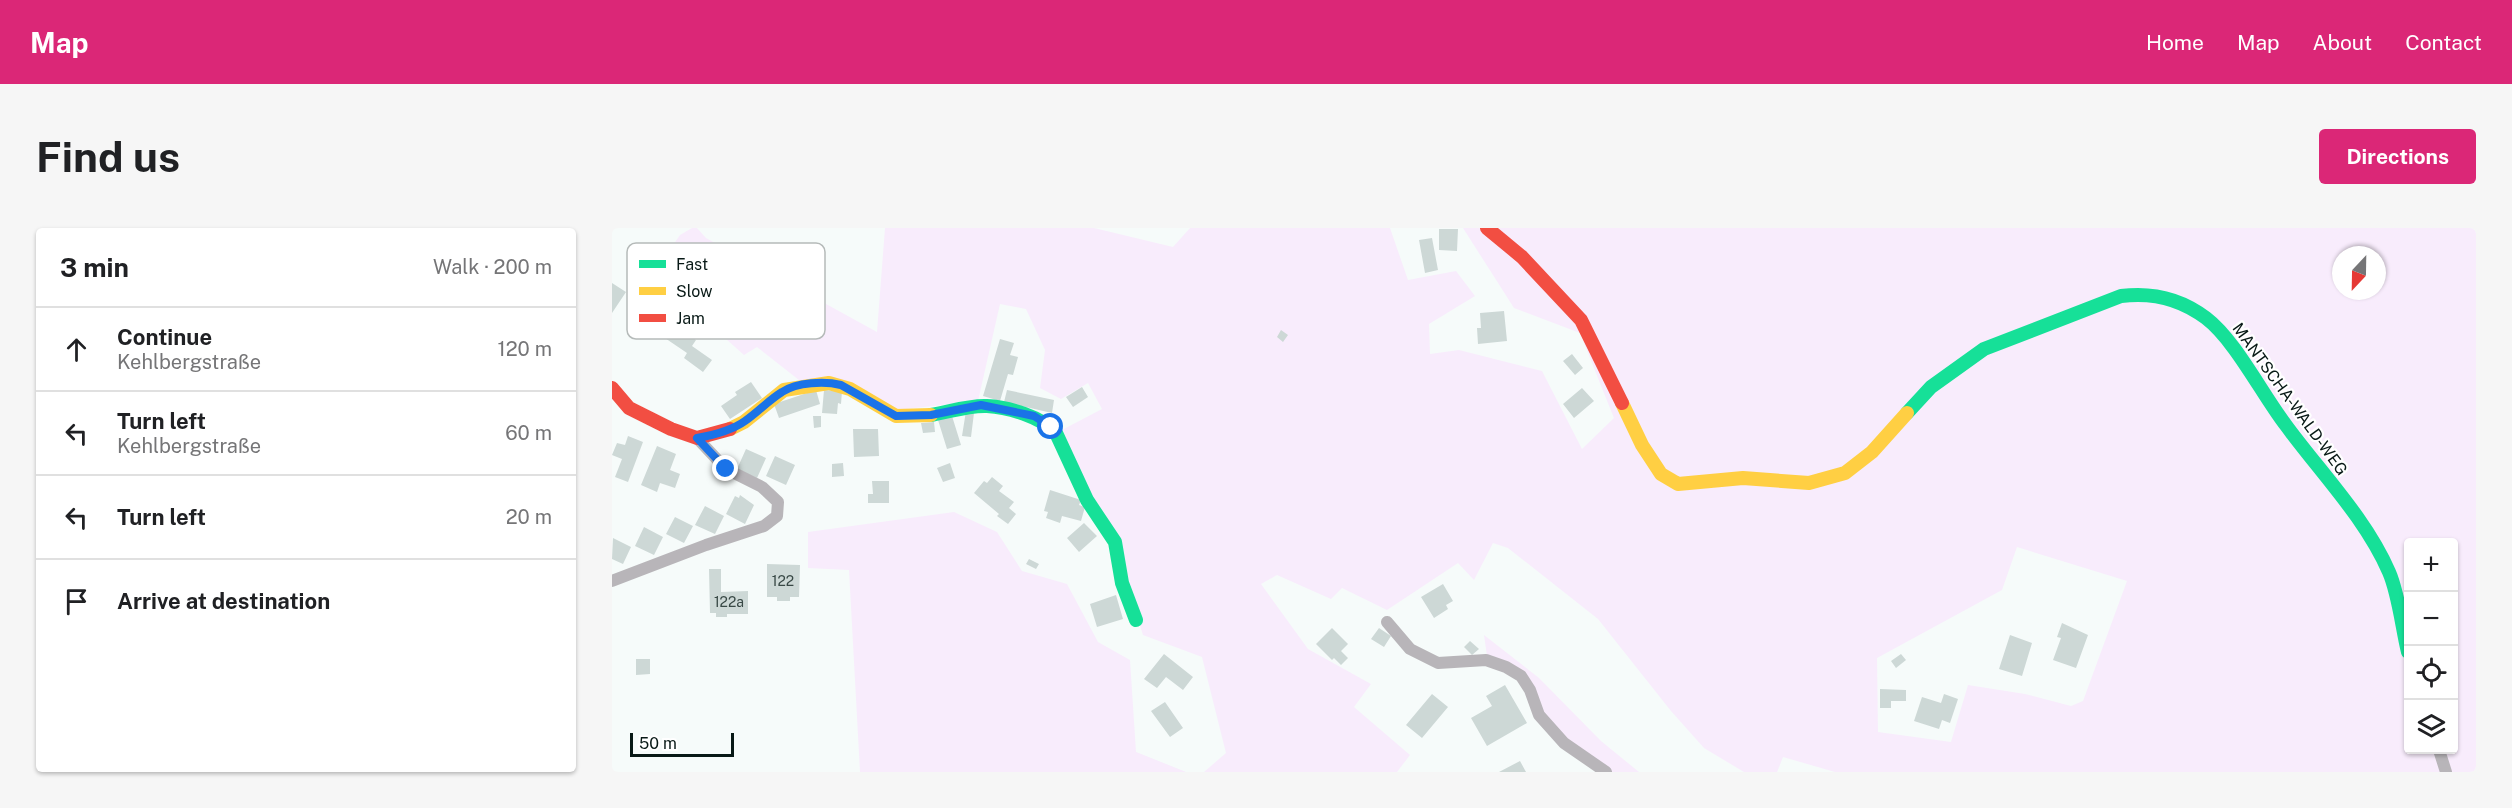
<!DOCTYPE html>
<meta charset="utf-8">
<style>
body{margin:0;font-family:"Public Sans",sans-serif;background:#f6f6f6;color:#202124}
.controls{position:absolute;right:18px;bottom:18px;display:grid;overflow:hidden;border-radius:6px;box-shadow:0 2px 4px #0004}
.controls button{width:54px;height:54px;display:grid;place-items:center;padding:0;border:0;border-bottom:2px solid #e0e0e0;background:#fff;color:#202124;font:30px sans-serif}
.compass{position:absolute;left:1720px;top:18px;width:54px;height:54px;border-radius:50%;background:#fff;box-shadow:0 2px 4px #0004;rotate:202deg}
.scale{position:absolute;left:18px;bottom:15px;width:104px;box-sizing:border-box;padding-left:6px;border:3px solid #081916;border-top:0;font-size:16px;line-height:21px;white-space:nowrap;color:#081916;-webkit-text-stroke:4px #fff;paint-order:stroke}
.stop{position:absolute;width:18px;height:18px;margin:-14px;border:4px solid #1a73e8;border-radius:50%;background:#fff}
.stop.end{background:#1a73e8;border-color:#fff;box-shadow:0 2px 6px #0008}
.list{margin:0;padding:0;list-style:none}
h2{display:flex;justify-content:space-between;align-items:center;height:78px;margin:0;padding:0 24px;font-size:26px}
h2 small{font-size:20px;font-weight:400;color:#757577}
.list li{display:grid;grid-template-columns:39px 1fr auto;gap:18px;align-items:center;box-sizing:border-box;height:84px;padding:0 24px;border-top:2px solid #e0e0e0}
.list b{display:block;font-size:22px;white-space:nowrap}
.list p{margin:0;font-size:20px;white-space:nowrap;color:#757577}
.list em{font-size:20px;font-style:normal;color:#757577}
.icon{flex:none;width:33px;height:33px;fill:none;stroke:currentColor;stroke-width:2;stroke-linecap:round;stroke-linejoin:round}
.map{position:relative;flex:none;width:1864px;height:544px;overflow:hidden;border-radius:6px}
header{display:flex;align-items:center;gap:36px;box-sizing:border-box;height:84px;padding:0 30px;background:#db2777;color:#fff}
header strong{font-size:28px}
nav{display:flex;gap:33px;margin-inline-start:auto;font-size:21px}
.intro{display:flex;align-items:center;justify-content:space-between;box-sizing:border-box;height:144px;padding:0 36px}
h1{margin:0;font-size:42px}
.button{padding:15px 27px;border-radius:6px;background:#db2777;color:#fff;font-size:21px;font-weight:700}
main{display:flex;gap:36px;padding:0 36px}
aside{flex:1;background:#fff;border-radius:6px;box-shadow:0 2px 4px #0004}
.map>svg:first-child{display:block}
.green{fill:#f8ecfc;fill-rule:evenodd}
.building{fill:#cdd8d6}
.lines{fill:none;stroke-linecap:round;stroke-linejoin:round}
.street{stroke:#b8b5b9;stroke-width:12}
.fast{stroke:#16e098;stroke-width:14}
.slow{stroke:#ffcf43;stroke-width:14}
.jam{stroke:#f24e42;stroke-width:14}
.route{stroke:#1a73e8;stroke-width:8}
.labels{text-anchor:middle;dominant-baseline:central;stroke-width:4.5;stroke-linejoin:round;paint-order:stroke}
.number-label{font-size:14px;fill:#394946}
.street-label{font-size:16px;fill:#081916;stroke:#fff}
.key{fill:#fff;stroke:#b5bab9;stroke-width:1.5}
.key-label{font-size:16px;fill:#081916}
</style>
<header>
<strong>Map</strong>
<nav><a>Home</a><a>Map</a><a>About</a><a>Contact</a></nav>
</header>
<div class="intro"><h1>Find us</h1><a class="button">Directions</a></div>
<main>
<aside>
<h2>3 min<small>Walk · 200 m</small></h2>
<ul class="list">
<li><svg class="icon" aria-label="ahead" viewBox="0 0 24 24"><path d="M12 20V5M6 11l6-6 6 6"/></svg><div><b>Continue</b><p>Kehlbergstraße</p></div><em>120 m</em></li>
<li><svg class="icon" aria-label="left" viewBox="0 0 24 24"><path d="M17 20v-9H6M10 6l-5 5 5 5"/></svg><div><b>Turn left</b><p>Kehlbergstraße</p></div><em>60 m</em></li>
<li><svg class="icon" aria-label="left" viewBox="0 0 24 24"><path d="M17 20v-9H6M10 6l-5 5 5 5"/></svg><div><b>Turn left</b></div><em>20 m</em></li>
<li><svg class="icon" aria-label="arrive" viewBox="0 0 24 24"><path d="M6 21V4h12l-3 4 3 4H6"/></svg><div><b>Arrive at destination</b></div></li>
</ul>
</aside>
<div class="map">
<svg width="1864" height="544" viewBox="0 0 1864 544">
<rect width="100%" height="100%" fill="#f6fbfa"/>
<path class="green" d="M 80,0 L 85,0 L 94,10 L 265,104 L 273,0 L 482,0 L 561,19 L 578,0 L 778,0 L 796,52 L 844,43 L 863,68 L 817,96 L 818,126 L 847,122 L 930,143 L 970,221 L 1002,190 L 968,105 L 902,80 L 851,0 L 1864,0 L 1864,544 L 1223,544 L 1171,529 L 1165,544 L 1132,544 L 1092,520 L 1059,483 L 986,391 L 896,320 L 881,315 L 862,352 L 846,335 L 775,382 L 730,360 L 719,371 L 665,347 L 649,356 L 696,421 L 759,456 L 742,479 L 798,527 L 785,544 L 592,544 L 614,525 L 590,429 L 531,407 L 513,351 L 448,203 L 490,181 L 476,155 L 449,171 L 428,160 L 433,122 L 414,81 L 388,76 L 366,173 L 285,182 L 187,152 L 145,119 L 132,127 L 41,46 L 68,7 ZM 1729,27 L 1765,27 L 1765,63 L 1729,63 ZM 1796,314 L 1842,314 L 1842,522 L 1796,522 ZM 1405,319 L 1515,353 L 1471,473 L 1459,478 L 1413,466 L 1356,457 L 1339,514 L 1266,504 L 1265,430 L 1390,362 Z
M 342,284 L 385,304 L 410,343 L 455,356 L 486,414 L 518,432 L 524,524 L 574,544 L 248,544 L 237,342 L 196,340 L 196,304 Z
M 872,407 L 927,450 L 989,513 L 1027,544 L 999,544 L 953,509 L 930,484 L 920,455 L 875,428 Z"/>
<path class="building" d="M 827,1 L 846,1 L 845,23 L 827,22 Z
M 820,10 L 826,42 L 813,45 L 807,12 Z
M 0,55 L 14,64 L 0,85 Z
M 28,74 L 84,112 L 80,118 L 100,132 L 91,144 L 72,130 L 75,125 L 19,87 Z
M 892,83 L 895,113 L 866,116 L 865,100 L 869,100 L 868,85 Z
M 669,102 L 676,107 L 671,114 L 665,109 Z
M 388,111 L 402,115 L 398,127 L 406,129 L 401,147 L 396,146 L 388,173 L 371,168 Z
M 960,126 L 971,140 L 963,147 L 951,133 Z
M 139,154 L 150,170 L 118,191 L 109,178 L 125,167 L 123,164 Z
M 470,159 L 476,169 L 461,179 L 454,169 Z
M 970,160 L 982,173 L 962,190 L 951,176 Z
M 204,162 L 208,176 L 167,190 L 162,176 Z
M 212,162 L 230,163 L 229,176 L 226,175 L 225,186 L 210,185 Z
M 395,162 L 442,172 L 440,185 L 392,174 Z
M 354,183 L 362,185 L 359,209 L 350,208 Z
M 201,188 L 209,188 L 209,199 L 202,200 Z
M 340,188 L 349,217 L 335,221 L 326,192 Z
M 322,194 L 323,204 L 311,205 L 309,195 Z
M 241,201 L 266,201 L 267,228 L 242,229 Z
M 16,208 L 31,214 L 16,254 L 3,249 L 10,231 L 0,227 L 5,215 L 13,217 Z
M 45,218 L 64,226 L 58,242 L 68,246 L 63,260 L 48,255 L 45,264 L 29,257 Z
M 134,221 L 154,230 L 145,250 L 125,241 Z
M 163,228 L 183,237 L 174,257 L 154,248 Z
M 231,235 L 232,248 L 220,249 L 220,236 Z
M 338,235 L 343,250 L 331,254 L 325,240 Z
M 380,249 L 391,258 L 387,263 L 402,274 L 397,280 L 404,286 L 396,296 L 385,288 L 387,286 L 362,265 L 372,253 L 375,255 Z
M 260,253 L 277,253 L 277,275 L 256,275 L 256,266 L 261,266 Z
M 438,262 L 469,272 L 467,277 L 473,279 L 469,293 L 450,288 L 448,295 L 434,290 L 436,284 L 432,283 Z
M 128,267 L 142,277 L 133,296 L 114,286 L 123,268 L 127,270 Z
M 93,278 L 112,288 L 103,306 L 83,297 Z
M 63,289 L 81,298 L 72,315 L 54,306 Z
M 472,295 L 485,308 L 467,324 L 455,310 Z
M 32,299 L 51,309 L 42,327 L 23,318 Z
M 1,310 L 19,319 L 11,336 L 0,331 Z
M 417,331 L 427,336 L 424,341 L 414,336 Z
M 155,336 L 188,337 L 187,369 L 178,369 L 178,373 L 165,373 L 165,369 L 155,369 Z
M 97,341 L 109,341 L 109,364 L 136,363 L 136,386 L 115,386 L 115,389 L 104,389 L 104,385 L 98,385 Z
M 831,356 L 841,373 L 834,377 L 836,381 L 822,390 L 809,369 Z
M 504,367 L 511,391 L 485,399 L 478,376 Z
M 1450,395 L 1476,407 L 1464,440 L 1441,432 L 1449,410 L 1445,409 Z
M 720,400 L 736,416 L 729,423 L 736,430 L 729,437 L 722,430 L 720,432 L 704,416 Z
M 767,400 L 779,408 L 772,419 L 759,411 Z
M 1398,407 L 1420,415 L 1410,448 L 1387,441 Z
M 858,413 L 867,421 L 860,427 L 852,419 Z
M 552,426 L 581,449 L 571,462 L 554,449 L 545,460 L 532,451 Z
M 1289,426 L 1294,432 L 1284,440 L 1279,433 Z
M 24,431 L 38,431 L 38,446 L 24,447 Z
M 893,457 L 915,495 L 875,518 L 859,490 L 880,478 L 874,468 Z
M 1268,461 L 1294,462 L 1294,473 L 1279,473 L 1279,480 L 1268,480 Z
M 820,466 L 836,479 L 810,510 L 794,497 Z
M 1332,466 L 1346,471 L 1338,495 L 1330,492 L 1327,501 L 1302,493 L 1310,469 L 1329,475 Z
M 553,474 L 571,500 L 558,509 L 539,483 Z
M 908,533 L 914,544 L 887,544 Z"/>
<g class="lines">
<path class="street" d="M 0,353 L 94,317 L 152,298 L 165,288 L 166,274 L 150,259 L 114,241 L 85,210
M 775,394 L 798,421 L 826,435 L 874,432 L 894,439 L 909,448 L 918,462 L 927,487 L 952,515 L 994,544
M 1827,522 L 1834,544"/>
<path class="fast" d="M 1295,185 L 1319,159 L 1372,121 L 1509,68 C 1540,64 1569,71 1594,90 C 1623,112 1650,166 1673,196 C 1708,244 1753,289 1777,344 C 1787,367 1790,400 1796,424
M 319,187 C 337,184 357,177 375,178 C 396,179 430,189 444,205 L 475,272 L 503,314 L 510,355 L 524,392"/>
<path class="slow" d="M 1010,175 L 1030,217 L 1049,246 L 1066,256 L 1131,250 L 1197,255 L 1233,245 L 1260,224 L 1295,185
M 118,201 L 132,194 L 172,162 L 217,155 L 238,161 L 284,188 L 319,187"/>
<path class="jam" d="M 875,0 L 910,29 L 969,92 L 1010,175
M 0,160 L 17,180 L 59,201 L 85,210 L 118,201"/>
</g>
<g class="lines">
<path class="route" d="M 114,241 L 85,210 C 102,207 119,203 133,193 C 146,184 157,172 170,164 C 185,154 213,153 229,157 L 284,188 L 319,187 L 369,177 L 422,188 L 439,199"/>
</g>
<g class="labels">
<g class="number-label">
<text x="171" y="353">122</text>
<text x="117" y="374">122a</text>
</g>
<g class="street-label">
<text transform="translate(1678 171) rotate(54)">MANTSCHA-WALD-WEG</text>
</g>
</g>
<rect x="15" y="15" width="198" height="96" rx="9" class="key"/>
<rect x="27" y="32" width="27" height="8" fill="#16e098"/>
<rect x="27" y="59" width="27" height="8" fill="#ffcf43"/>
<rect x="27" y="86" width="27" height="8" fill="#f24e42"/>
<g class="key-label">
<text x="64" y="42">Fast</text>
<text x="64" y="69">Slow</text>
<text x="64" y="96">Jam</text>
</g>
</svg>
<div class="controls">
<button>+</button>
<button>−</button>
<button><svg class="icon" aria-label="locate" viewBox="0 0 24 24"><circle cx="12" cy="12" r="6"/><path d="M12 2v4M12 18v4M2 12h4M18 12h4"/></svg></button>
<button><svg class="icon" aria-label="layers" viewBox="0 0 24 24"><path d="M12 4l9 5-9 5-9-5zM3 14l9 5 9-5"/></svg></button>
</div>
<svg class="compass" viewBox="-18 -18 36 36"><path d="M0-13l5 13h-10z" fill="#e53935"/><path d="M0 13l5-13h-10z" fill="#757577"/></svg>
<div class="scale">50 m</div>
<div class="stop" style="left:439px;top:199px"></div>
<div class="stop end" style="left:114px;top:241px"></div>
</div>
</main>
